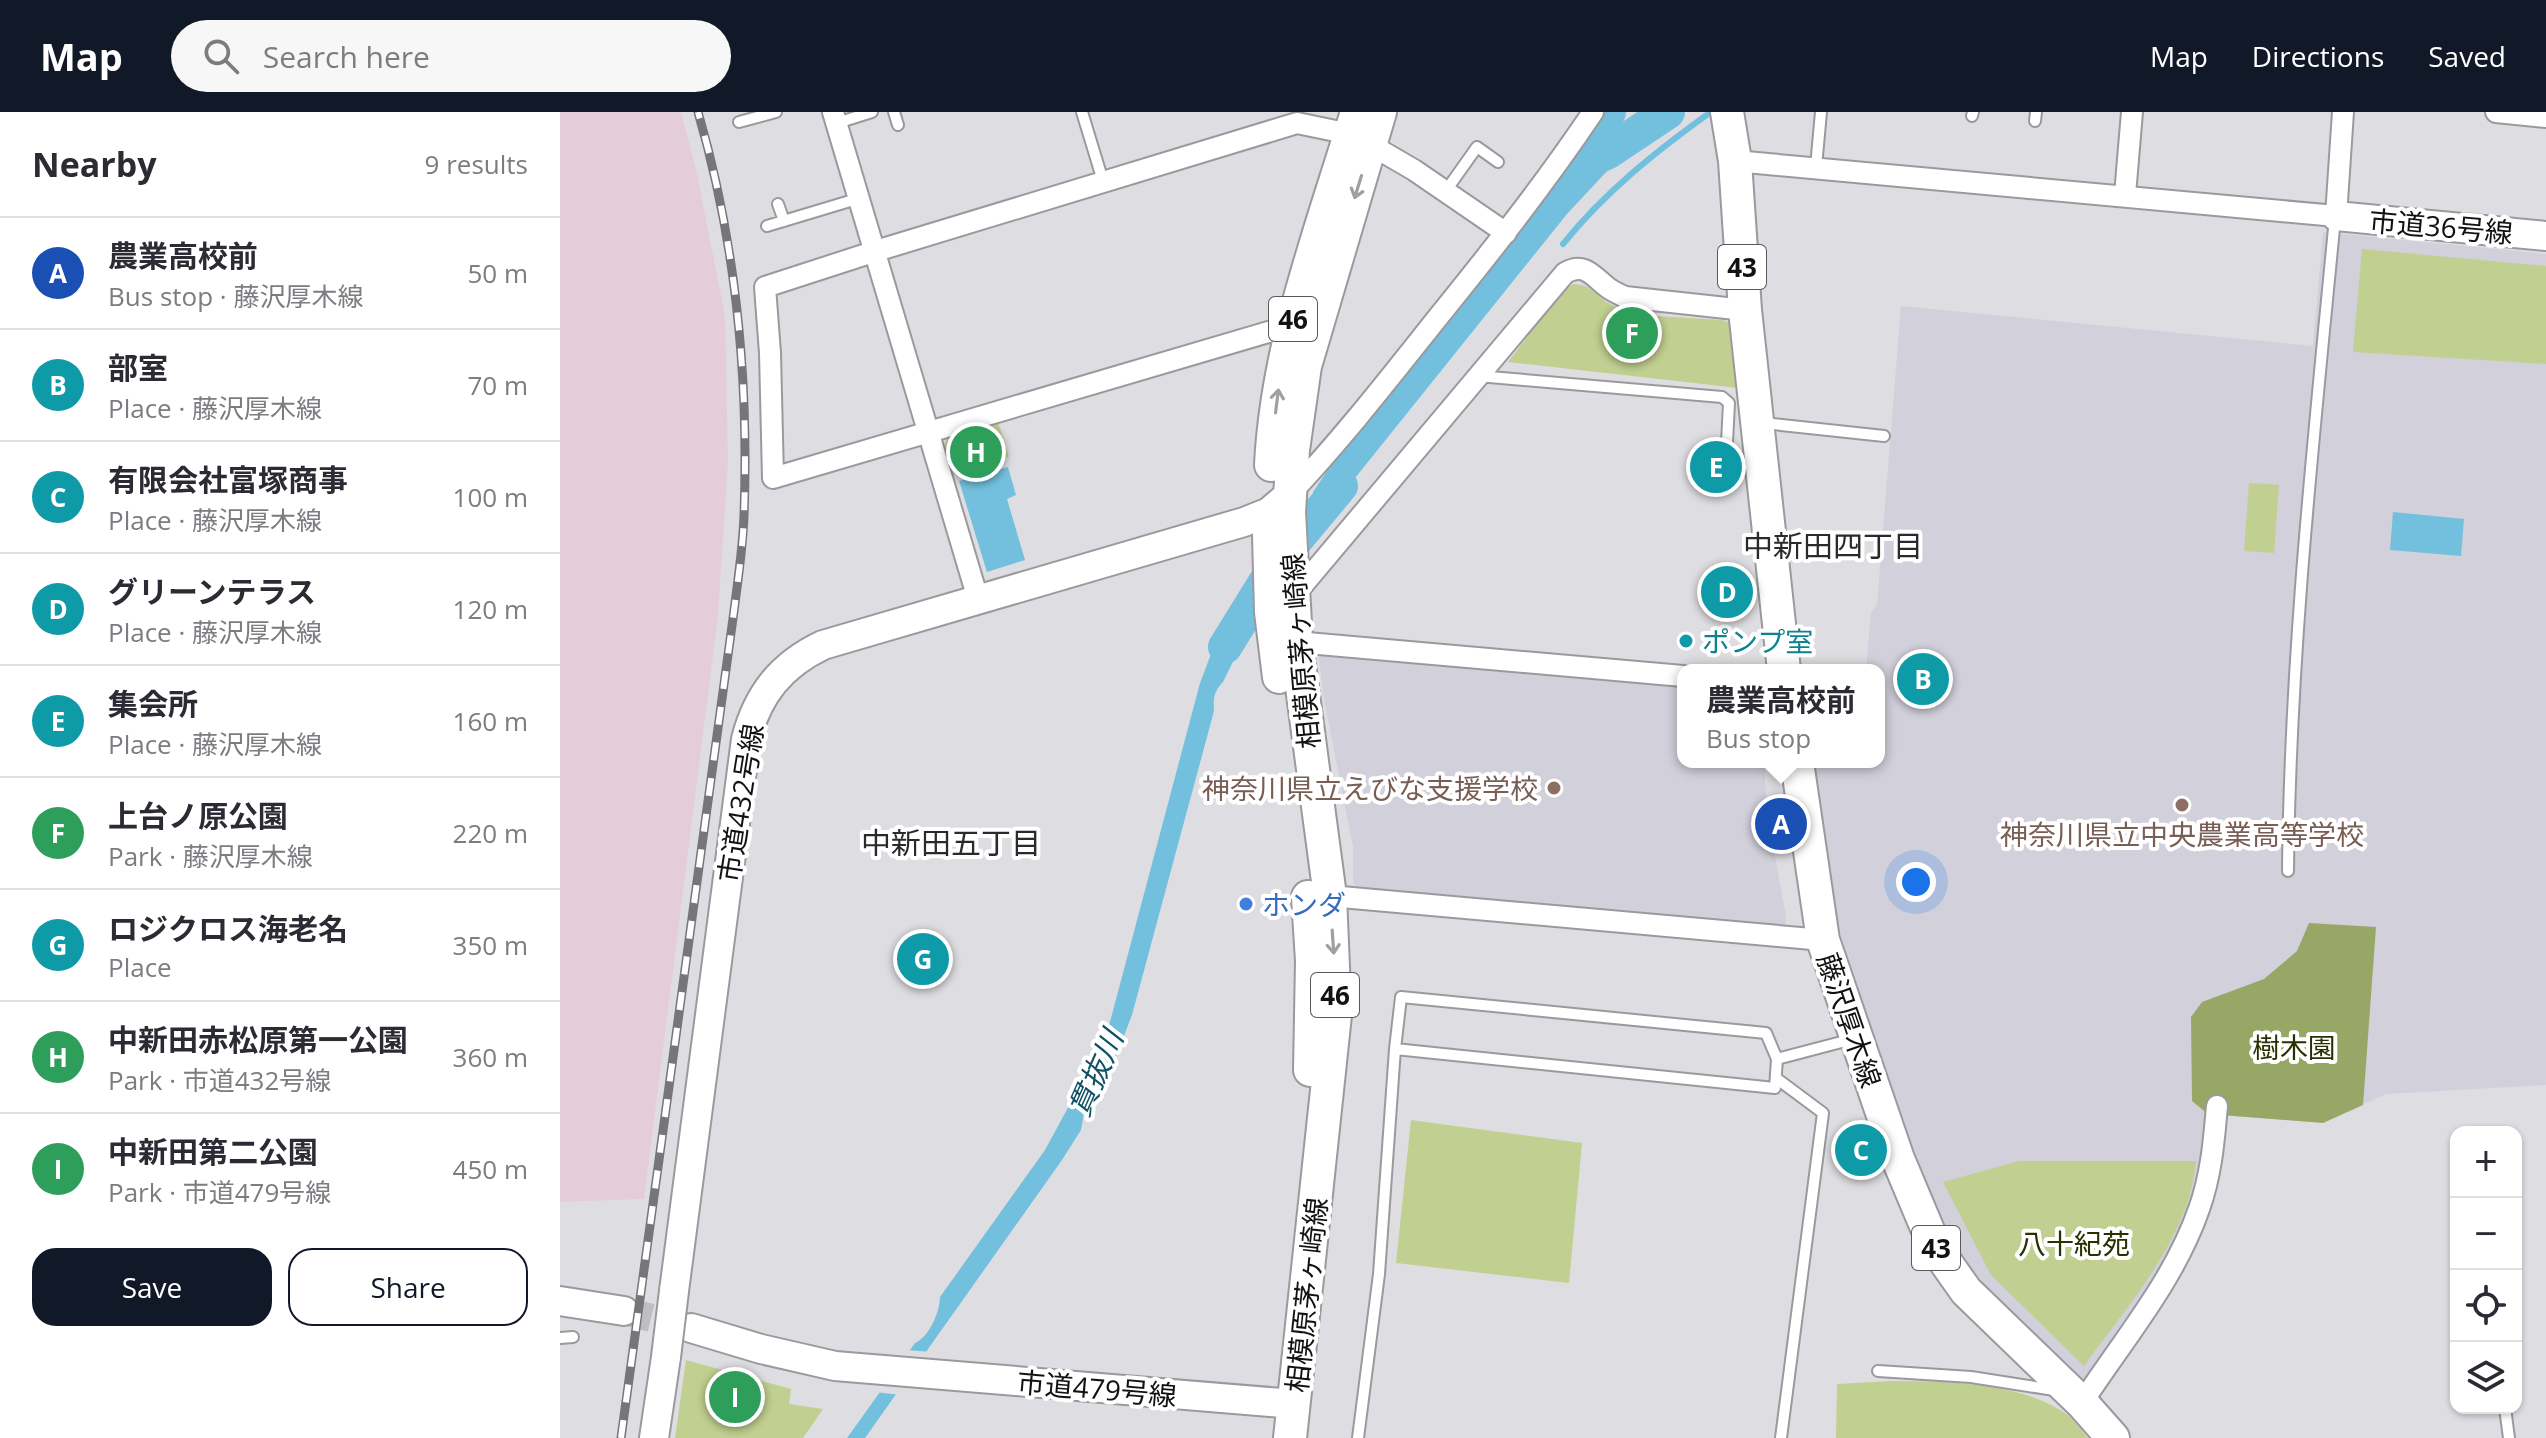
<!DOCTYPE html>
<meta charset="utf-8">
<style>
body{margin:0;font-family:"Open Sans","Noto Sans JP",sans-serif;background:#f7f7f7;color:#2b2b33}
.controls{position:absolute;right:24px;bottom:24px;display:grid;overflow:hidden;border-radius:16px;box-shadow:0 2px 6px #0004}
.controls button{width:72px;height:72px;display:grid;place-items:center;padding:0;border:0;border-bottom:2px solid #e1e1e2;background:#fff;color:#2b2b33;font:40px sans-serif}
.you{position:absolute;left:1356px;top:770px;width:28px;height:28px;margin:-20px;border:6px solid #fff;border-radius:50%;background:#1a73e8;box-shadow:0 0 0 12px #1a73e833}
.badge{display:grid;place-items:center;width:52px;height:52px;border-radius:50%;background:#111827;color:#fff;font-size:26px;font-weight:700}
.pin{position:absolute;translate:-50% -50%;border:4px solid #fff;box-shadow:0 2px 8px #0006}
.popup{position:absolute;left:1117px;top:552px;width:208px;height:104px;box-sizing:border-box;display:grid;place-content:center;border-radius:16px;background:#fff;filter:drop-shadow(0 2px 6px #0005);font-size:26px;white-space:nowrap;color:#7c7c81}
.popup b{font-size:30px;color:#2b2b33}
.popup::after{content:'';position:absolute;left:50%;top:100%;margin-left:-16px;border:16px solid transparent;border-top-color:#fff}
.list{margin:0;padding:0;list-style:none}
h2{display:flex;justify-content:space-between;align-items:center;height:104px;margin:0;padding:0 32px;font-size:34px}
h2 small{font-size:26px;font-weight:400;color:#7c7c81}
.list li{display:grid;grid-template-columns:52px 1fr auto;gap:24px;align-items:center;box-sizing:border-box;height:112px;padding:0 32px;border-top:2px solid #e1e1e2}
.list b{display:block;font-size:30px;white-space:nowrap}
.list p{margin:0;font-size:26px;white-space:nowrap;color:#7c7c81}
.list em{font-size:26px;font-style:normal;color:#7c7c81}
.actions{display:flex;gap:16px;padding:24px 32px}
.actions a{flex:1;padding:18px 0;border:2px solid #111827;border-radius:24px;text-align:center;font-size:28px;color:#111827}
.actions .main{background:#111827;color:#fff}
.icon{flex:none;width:44px;height:44px;fill:none;stroke:currentColor;stroke-width:2;stroke-linecap:round;stroke-linejoin:round}
.map{position:relative;flex:none;width:1986px;height:1326px;overflow:hidden}
header{display:flex;align-items:center;gap:48px;box-sizing:border-box;height:112px;padding:0 40px;background:#111827;color:#fff}
header strong{font-size:38px}
nav{display:flex;gap:44px;margin-inline-start:auto;font-size:28px}
.search{width:560px;height:72px;background:#f7f7f7;display:flex;align-items:center;gap:20px;box-sizing:border-box;padding:0 28px;border-radius:44px;color:#7c7c81;font-size:30px}
main{display:flex}
aside{flex:1;background:#fff}
.map>svg:first-child{display:block}
.industrial{fill:#e4cdd9}
.built{fill:#d1d0db}
.green{fill:#c1cf90}
.forest{fill:#98a666}
.water{fill:#73c0de}
.pier{fill:#dedee2}
.lines{fill:none;stroke-linecap:round;stroke-linejoin:round}
.stream{stroke:#73c0de;stroke-width:6}
.river{stroke:#73c0de;stroke-width:34}
.secondary-tunnel{stroke:#bfbfc3;stroke-width:28;stroke-dasharray:28 14;stroke-linecap:butt}
.lane-casing{stroke:#9a9a9e;stroke-width:14}
.street-casing{stroke:#9a9a9e;stroke-width:24}
.secondary-casing{stroke:#9a9a9e;stroke-width:32}
.primary-casing{stroke:#9a9a9e;stroke-width:36}
.lane{stroke:#fff;stroke-width:10}
.street{stroke:#fff;stroke-width:20}
.secondary{stroke:#fff;stroke-width:28}
.primary{stroke:#fff;stroke-width:32}
.rail-casing{stroke:#767679;stroke-width:9}
.rail{stroke:#fff;stroke-width:6;stroke-dasharray:18;stroke-linecap:butt}
.secondary-bridge-casing{stroke:#9a9a9e;stroke-width:32;stroke-linecap:butt}
.secondary-bridge{stroke:#fff;stroke-width:28}
.oneway{stroke:#a0a0a1}
.culture-dot{fill:#0f9aa8;stroke:#fff;stroke-width:3}
.education-dot{fill:#8d6e63;stroke:#fff;stroke-width:3}
.shop-dot{fill:#3f7fe0;stroke:#fff;stroke-width:3}
.labels{text-anchor:middle;dominant-baseline:central;stroke-width:8;stroke-linejoin:round;paint-order:stroke}
.shield{fill:#fff;stroke:#59595a;stroke-width:2}
.shield-label{font-size:26px;font-weight:bold;fill:#121213}
.street-label{font-size:28px;fill:#121213;stroke:#fff}
.culture-label{font-size:28px;fill:#0d838f;stroke:#fff;text-anchor:start}
.education-label{font-size:28px;fill:#785e54;stroke:#fff;text-anchor:end}
.shop-label{font-size:28px;fill:#366cbe;stroke:#fff;text-anchor:start}
.park-label{font-size:28px;fill:#293100;stroke:#fff}
.neighbourhood-label{font-size:30px;fill:#2a292c;stroke:#fff}
.water-label{font-size:30px;font-style:italic;fill:#105166;stroke:#fff}
</style>
<header>
<strong>Map</strong>
<div class="search"><svg class="icon" aria-label="search" viewBox="0 0 24 24"><circle cx="10" cy="10" r="6"/><path d="M15 15l6 6"/></svg>Search here</div>
<nav><a>Map</a><a>Directions</a><a>Saved</a></nav>
</header>
<main>
<aside>
<h2>Nearby<small>9 results</small></h2>
<ul class="list">
<li><span class="badge" style="background:#1a4fb4">A</span><div><b>農業高校前</b><p>Bus stop · 藤沢厚木線</p></div><em>50 m</em></li>
<li><span class="badge" style="background:#0f9aa8">B</span><div><b>部室</b><p>Place · 藤沢厚木線</p></div><em>70 m</em></li>
<li><span class="badge" style="background:#0f9aa8">C</span><div><b>有限会社富塚商事</b><p>Place · 藤沢厚木線</p></div><em>100 m</em></li>
<li><span class="badge" style="background:#0f9aa8">D</span><div><b>グリーンテラス</b><p>Place · 藤沢厚木線</p></div><em>120 m</em></li>
<li><span class="badge" style="background:#0f9aa8">E</span><div><b>集会所</b><p>Place · 藤沢厚木線</p></div><em>160 m</em></li>
<li><span class="badge" style="background:#2e9e5b">F</span><div><b>上台ノ原公園</b><p>Park · 藤沢厚木線</p></div><em>220 m</em></li>
<li><span class="badge" style="background:#0f9aa8">G</span><div><b>ロジクロス海老名</b><p>Place</p></div><em>350 m</em></li>
<li><span class="badge" style="background:#2e9e5b">H</span><div><b>中新田赤松原第一公園</b><p>Park · 市道432号線</p></div><em>360 m</em></li>
<li><span class="badge" style="background:#2e9e5b">I</span><div><b>中新田第二公園</b><p>Park · 市道479号線</p></div><em>450 m</em></li>
</ul>
<div class="actions"><a class="main">Save</a><a>Share</a></div>
</aside>
<div class="map">
<svg width="1986" height="1326" viewBox="0 0 1986 1326">
<rect width="100%" height="100%" fill="#dedee2"/>
<path class="industrial" d="M 0,0 L 121,0 L 136,57 L 165,204 L 168,349 L 158,504 L 84,1087 L 0,1090 Z"/>
<path class="built" d="M 1763,120 L 1986,142 L 1986,973 L 1826,982 L 1763,1011 L 1648,1002 L 1648,1026 L 1629,1114 L 1534,1269 L 1523,1270 L 1413,1164 L 1367,1081 L 1297,886 L 1275,802 L 1252,650 L 1319,650 L 1319,558 L 1306,558 L 1311,500 L 1317,493 L 1341,194 L 1753,234 Z
M 758,538 L 1123,572 L 1123,650 L 1204,650 L 1207,701 L 1226,804 L 1225,820 L 803,781 L 793,771 L 793,735 L 764,587 Z"/>
<path class="green" d="M 1802,137 L 1986,154 L 1986,252 L 1793,240 Z
M 1013,172 C 1032,173 1033,181 1048,191 C 1058,197 1070,200 1081,203 L 1162,208 L 1171,211 L 1178,276 L 948,250 L 1000,182 Z
M 438,309 L 449,345 L 392,363 L 384,335 L 389,323 Z
M 1689,371 L 1719,373 L 1714,441 L 1684,439 Z
M 851,1008 L 1022,1031 L 1009,1171 L 836,1151 Z
M 1459,1049 L 1636,1049 C 1630,1125 1567,1194 1524,1254 L 1431,1163 L 1383,1070 Z
M 126,1248 L 231,1277 L 229,1292 L 263,1297 L 243,1326 L 115,1326 Z
M 1330,1269 C 1382,1269 1456,1270 1502,1299 C 1512,1305 1520,1317 1528,1326 L 1276,1326 L 1277,1272 Z"/>
<path class="forest" d="M 1749,811 L 1816,815 L 1803,993 L 1763,1011 L 1648,1002 L 1632,989 L 1631,905 L 1642,890 L 1704,867 L 1737,839 Z"/>
<path class="water" d="M 1028,22 L 1042,27 L 1063,42 L 1007,102 L 771,396 L 752,424 L 753,380 L 777,344 L 939,144 L 1011,49 Z
M 448,355 L 456,383 L 447,387 L 465,448 L 427,460 L 399,369 Z
M 1833,400 L 1904,407 L 1901,444 L 1830,438 Z
M 686,472 L 691,513 L 663,570 C 654,579 653,587 654,599 L 572,903 L 554,950 L 541,959 L 536,976 L 527,982 L 521,1018 L 502,1048 L 305,1326 L 287,1326 L 355,1231 C 369,1225 380,1200 380,1185 L 485,1038 L 523,968 L 542,940 L 640,571 L 659,521 Z"/>
<path class="pier" d="M 346,1238 L 372,1240 L 341,1283 L 315,1280 Z"/>
<g class="lines">
<path class="stream" d="M 1003,132 C 1044,81 1095,40 1148,2"/>
<path class="river" d="M 1016,55 L 1048,40 L 1108,0
M 1010,64 L 1049,0
M 665,535 L 717,451 L 781,374"/>
<path class="secondary-tunnel" d="M 64,1199 L 131,1216"/>
<defs>
<path id="lane" d="M 334,0 L 338,13
M 522,0 L 543,69
M 1412,4 L 1413,0
M 1475,9 L 1476,0
M 179,10 L 216,0
M 277,11 L 312,0
M 1256,55 L 1261,0
M 885,80 L 917,35 L 938,50
M 218,92 L 224,109
M 207,114 L 300,86
M 918,264 L 1162,285 L 1169,291 L 1167,330
M 1203,311 L 1324,324
M 1728,759 C 1730,541 1754,323 1775,106
M 1217,947 L 1215,976 L 835,937 L 841,885 L 1206,921 L 1217,947 L 1293,927
M 1216,966 L 1263,1001 L 1221,1326
M 0,1226 L 13,1225
M 1318,1259 L 1411,1265 L 1494,1278
M 1945,1296 L 1949,1326
M 798,1326 L 819,1162 L 835,937"/>
<path id="street" d="M 273,0 L 418,487
M 1936,0 L 1986,5
M 811,33 L 854,58 L 946,121
M 1175,49 L 1776,104 L 1783,0
M 1565,83 L 1572,0
M 732,213 L 213,366 L 210,241 L 205,175 L 316,139 L 737,11 L 790,22
M 730,382 C 782,327 828,268 875,209 C 930,141 984,73 1033,0
M 731,487 L 1005,161 C 1024,150 1032,163 1047,175 C 1052,179 1059,182 1065,185 L 1185,198
M 736,530 L 1123,564
M 770,784 L 1263,828
M 1522,1291 C 1563,1228 1614,1169 1639,1097 C 1651,1064 1654,1029 1657,994"/>
<path id="secondary" d="M 1776,104 L 1986,124
M 114,1179 L 186,627 C 198,582 221,553 263,533 L 684,410 L 709,400 L 730,382
M 0,1189 L 64,1199
M 131,1216 L 201,1237 L 275,1254 L 734,1292
M 94,1326 L 106,1245"/>
<path id="primary" d="M 1167,0 L 1175,49 L 1185,198 L 1224,558
M 711,353 C 717,231 762,116 797,0
M 709,423 L 711,500 L 719,565
M 1237,650 L 1263,828 L 1338,1047 L 1375,1135 L 1406,1179 L 1522,1291 L 1553,1326
M 748,785 L 752,849 L 750,958
M 730,1326 L 775,903 L 770,784 L 736,530 L 729,400 L 733,338 L 745,254 L 820,0"/>
</defs>
<use href="#lane" class="lane-casing"/>
<use href="#street" class="street-casing"/>
<use href="#secondary" class="secondary-casing"/>
<use href="#primary" class="primary-casing"/>
<use href="#lane" class="lane"/>
<use href="#street" class="street"/>
<use href="#secondary" class="secondary"/>
<use href="#primary" class="primary"/>
<defs>
<path id="rail" d="M 61,1326 L 174,499 C 178,467 183,435 184,403 C 189,267 176,131 138,0"/>
</defs>
<use href="#rail" class="rail-casing"/>
<use href="#rail" class="rail"/>
<defs>
<path id="secondary-bridge" d="M 106,1245 L 114,1179"/>
</defs>
<use href="#secondary-bridge" class="secondary-bridge-casing"/>
<use href="#secondary-bridge" class="secondary-bridge"/>
</g>
<defs><path id="oneway-shaft" d="M-6 0H5M1.5-3L5.5 0L1.5 3" fill="none" stroke-width="1.6" stroke-linecap="round" stroke-linejoin="round" transform="scale(2)"/></defs>
<g class="oneway">
<use href="#oneway-shaft" transform="translate(798 75) rotate(107)"/>
<use href="#oneway-shaft" transform="translate(717 289) rotate(-83)"/>
<use href="#oneway-shaft" transform="translate(773 830) rotate(86)"/>
</g>
<circle class="culture-dot" cx="1126" cy="529" r="8"/>
<g class="education-dot">
<circle cx="994" cy="676" r="8"/>
<circle cx="1622" cy="693" r="8"/>
</g>
<circle class="shop-dot" cx="686" cy="792" r="8"/>
<g class="labels">
<g class="shield">
<rect x="1158" y="133" width="48" height="44" rx="6"/>
<rect x="709" y="185" width="48" height="44" rx="6"/>
<rect x="751" y="861" width="48" height="44" rx="6"/>
<rect x="1352" y="1114" width="48" height="44" rx="6"/>
</g>
<g class="shield-label">
<text x="1182" y="155">43</text>
<text x="733" y="207">46</text>
<text x="775" y="883">46</text>
<text x="1376" y="1136">43</text>
</g>
<g class="street-label">
<text transform="translate(1881 114) rotate(5)">市道36号線</text>
<text transform="translate(740 539) rotate(-95)">相模原茅ヶ崎線</text>
<text transform="translate(180 691) rotate(-81)">市道432号線</text>
<text transform="translate(1290 908) rotate(71)">藤沢厚木線</text>
<text transform="translate(746 1183) rotate(-84)">相模原茅ヶ崎線</text>
<text transform="translate(537 1276) rotate(5)">市道479号線</text>
</g>
<g class="culture-label">
<text x="1142" y="529">ポンプ室</text>
</g>
<g class="education-label">
<text x="978" y="676">神奈川県立えびな支援学校</text>
<text x="1622" y="722" text-anchor="middle">神奈川県立中央農業高等学校</text>
</g>
<g class="shop-label">
<text x="702" y="792">ホンダ</text>
</g>
<g class="park-label">
<text x="1734" y="935">樹木園</text>
<text x="1514" y="1131">八十紀苑</text>
</g>
<g class="neighbourhood-label">
<text x="1273" y="433">中新田四丁目</text>
<text x="391" y="730">中新田五丁目</text>
</g>
<g class="water-label">
<text transform="translate(535 961) rotate(-66)">貫抜川</text>
</g>
</g>
</svg>
<div class="controls">
<button>+</button>
<button>−</button>
<button><svg class="icon" aria-label="locate" viewBox="0 0 24 24"><circle cx="12" cy="12" r="6"/><path d="M12 2v4M12 18v4M2 12h4M18 12h4"/></svg></button>
<button><svg class="icon" aria-label="layers" viewBox="0 0 24 24"><path d="M12 4l9 5-9 5-9-5zM3 14l9 5 9-5"/></svg></button>
</div>
<div class="you"></div>
<div class="pin badge" style="left:1221px;top:712px;background:#1a4fb4">A</div>
<div class="popup"><b>農業高校前</b>Bus stop</div>
<div class="pin badge" style="left:1363px;top:567px;background:#0f9aa8">B</div>
<div class="pin badge" style="left:1301px;top:1038px;background:#0f9aa8">C</div>
<div class="pin badge" style="left:1167px;top:480px;background:#0f9aa8">D</div>
<div class="pin badge" style="left:1156px;top:355px;background:#0f9aa8">E</div>
<div class="pin badge" style="left:1072px;top:221px;background:#2e9e5b">F</div>
<div class="pin badge" style="left:363px;top:847px;background:#0f9aa8">G</div>
<div class="pin badge" style="left:416px;top:340px;background:#2e9e5b">H</div>
<div class="pin badge" style="left:175px;top:1285px;background:#2e9e5b">I</div>
</div>
</main>
